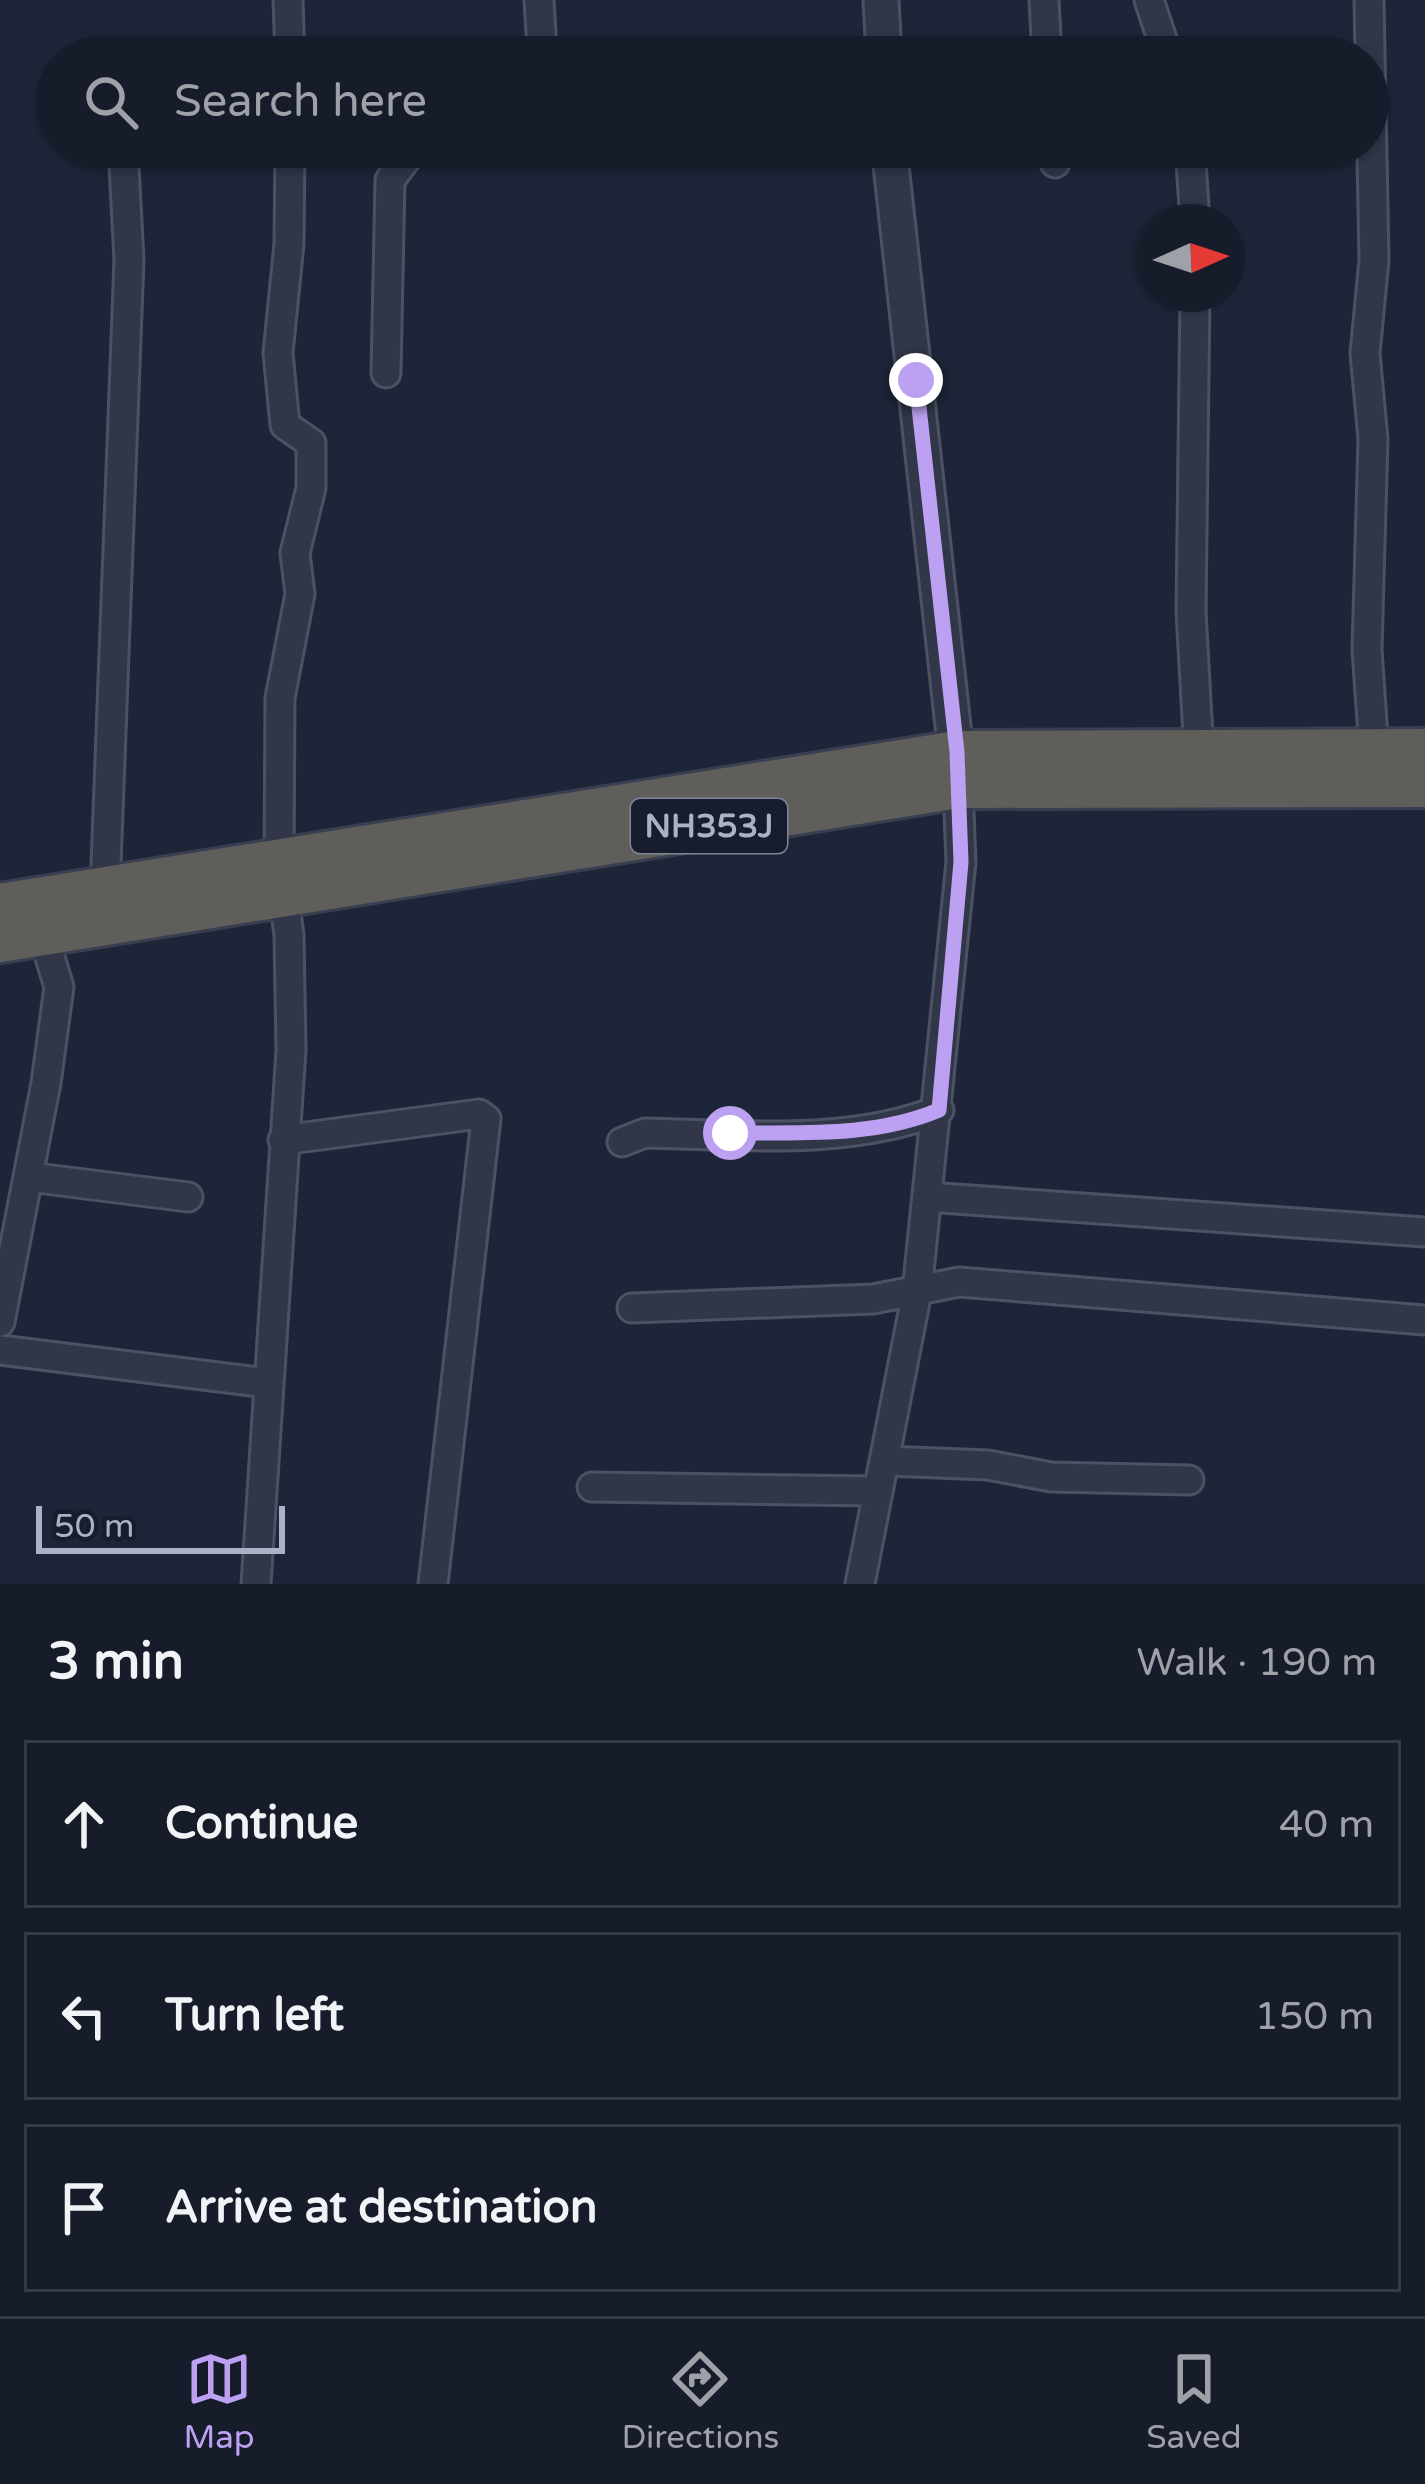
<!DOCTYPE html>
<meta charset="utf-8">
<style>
body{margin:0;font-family:"Varela Round",sans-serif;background:#1f2532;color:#f1f3f6}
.compass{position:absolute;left:1137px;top:204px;width:108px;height:108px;border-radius:50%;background:#161c2a;box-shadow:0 3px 9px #0004;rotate:87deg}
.scale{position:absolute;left:36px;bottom:30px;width:249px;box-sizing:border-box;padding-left:12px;border:6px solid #abb1c6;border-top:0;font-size:33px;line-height:42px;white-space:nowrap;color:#abb1c6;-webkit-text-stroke:9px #171d2d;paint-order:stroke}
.stop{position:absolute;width:36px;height:36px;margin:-27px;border:9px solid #bca0f2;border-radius:50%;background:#fff}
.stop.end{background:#bca0f2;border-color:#fff;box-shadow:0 3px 12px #0008}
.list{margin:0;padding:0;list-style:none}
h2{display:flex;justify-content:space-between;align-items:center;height:156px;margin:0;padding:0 48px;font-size:51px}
h2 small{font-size:39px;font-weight:400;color:#9ea1a8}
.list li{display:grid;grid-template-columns:78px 1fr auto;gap:36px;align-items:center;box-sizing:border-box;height:168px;margin:0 24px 24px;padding:0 24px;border:3px solid #353a47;border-radius:0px}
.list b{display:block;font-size:45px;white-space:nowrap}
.list em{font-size:39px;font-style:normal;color:#9ea1a8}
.icon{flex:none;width:66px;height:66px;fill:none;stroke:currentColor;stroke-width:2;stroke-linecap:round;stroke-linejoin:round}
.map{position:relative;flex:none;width:1425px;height:1584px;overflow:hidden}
.search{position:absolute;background:#161c2a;box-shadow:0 3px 9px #0004;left:36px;right:36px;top:36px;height:132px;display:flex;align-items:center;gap:30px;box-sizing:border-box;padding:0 42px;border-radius:66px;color:#9ea1a8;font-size:45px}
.sheet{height:732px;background:#161c2a}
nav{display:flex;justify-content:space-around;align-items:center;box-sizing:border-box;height:168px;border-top:3px solid #353a47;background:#161c2a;font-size:33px;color:#9ea1a8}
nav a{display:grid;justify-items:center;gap:6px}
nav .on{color:#bca0f2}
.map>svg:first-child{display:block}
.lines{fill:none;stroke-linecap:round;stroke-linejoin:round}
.minor-casing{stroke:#4c5264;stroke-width:33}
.tertiary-casing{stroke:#4c5264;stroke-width:39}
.trunk-casing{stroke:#393f50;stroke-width:48}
.minor{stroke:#313748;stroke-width:27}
.tertiary{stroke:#313748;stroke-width:33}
.trunk{stroke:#5f5e5b;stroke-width:42}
.route{stroke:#bca0f2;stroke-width:15}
.labels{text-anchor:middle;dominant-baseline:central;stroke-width:9;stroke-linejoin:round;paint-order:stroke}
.shield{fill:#171d2d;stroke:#7f8598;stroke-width:3}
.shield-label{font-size:33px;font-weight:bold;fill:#abb1c6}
</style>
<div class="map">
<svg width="1425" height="1584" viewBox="0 0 1425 1584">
<rect width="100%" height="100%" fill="#1e2538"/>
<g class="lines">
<defs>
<path id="minor" d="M 288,0 L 290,57
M 1044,0 L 1047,57
M 1149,0 L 1168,57
M 1369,0 L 1374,260 L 1365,353 L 1373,439 L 1367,650 L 1374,750
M 531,57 L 542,50 L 539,0
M 1054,147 L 1055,163
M 1190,147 L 1195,222
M 1195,294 L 1191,612 L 1199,754
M 386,373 L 390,180 L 415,147
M 105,891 L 129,260 L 123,147
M 283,1140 L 479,1114 L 486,1119 L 433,1584
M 622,1142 L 645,1133 C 739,1135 851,1146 939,1110
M 29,1177 L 188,1197
M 927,1197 L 1425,1232
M 632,1308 L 873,1299 L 959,1282 L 1425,1320
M 0,1322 L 46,1083 L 59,987 L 39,921
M 0,1350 L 267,1383
M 886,1461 L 988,1465 L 1051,1477 L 1189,1480
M 592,1487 L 875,1491
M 256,1584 L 291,1050 L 289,935 L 279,861 L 280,698 L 300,594 L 295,553 L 311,488 L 311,443 L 285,425 L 278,353 L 289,244 L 290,147
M 860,1584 L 917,1292 L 961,862 L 958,787"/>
<path id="tertiary" d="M 881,0 L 884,57
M 889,147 L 958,771"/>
<path id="trunk" d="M 0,905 L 957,752 L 1425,750
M 0,941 L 958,787 L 1425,786"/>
</defs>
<use href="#minor" class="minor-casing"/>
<use href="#tertiary" class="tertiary-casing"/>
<use href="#trunk" class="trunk-casing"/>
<use href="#minor" class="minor"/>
<use href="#tertiary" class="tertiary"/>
<use href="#trunk" class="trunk"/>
</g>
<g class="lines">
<path class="route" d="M 730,1133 C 801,1132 872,1138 939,1110 L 961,862 L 957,752 L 916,380"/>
</g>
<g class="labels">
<rect class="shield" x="631" y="799" width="156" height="54" rx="9"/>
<g class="shield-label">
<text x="709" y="826">NH353J</text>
</g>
</g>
</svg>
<svg class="compass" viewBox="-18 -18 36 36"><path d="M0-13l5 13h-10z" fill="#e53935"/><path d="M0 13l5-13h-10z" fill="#9ea1a8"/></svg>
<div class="scale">50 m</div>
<div class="stop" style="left:730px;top:1133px"></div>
<div class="stop end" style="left:916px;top:380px"></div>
<div class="search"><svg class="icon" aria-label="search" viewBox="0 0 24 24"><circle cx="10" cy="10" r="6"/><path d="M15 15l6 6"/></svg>Search here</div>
</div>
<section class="sheet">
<h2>3 min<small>Walk · 190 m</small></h2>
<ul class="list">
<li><svg class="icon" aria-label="ahead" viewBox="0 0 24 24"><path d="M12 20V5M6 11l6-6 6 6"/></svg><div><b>Continue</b></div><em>40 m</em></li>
<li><svg class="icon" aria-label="left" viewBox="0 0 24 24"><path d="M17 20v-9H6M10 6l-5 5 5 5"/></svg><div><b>Turn left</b></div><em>150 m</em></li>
<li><svg class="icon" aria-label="arrive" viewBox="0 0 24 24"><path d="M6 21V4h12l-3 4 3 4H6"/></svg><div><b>Arrive at destination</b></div></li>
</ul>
</section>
<nav>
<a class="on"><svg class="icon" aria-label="map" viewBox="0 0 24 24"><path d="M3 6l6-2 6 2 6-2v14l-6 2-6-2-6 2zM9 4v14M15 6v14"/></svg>Map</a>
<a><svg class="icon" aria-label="directions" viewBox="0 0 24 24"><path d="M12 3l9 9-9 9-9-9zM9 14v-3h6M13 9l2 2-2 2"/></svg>Directions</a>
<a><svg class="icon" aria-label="saved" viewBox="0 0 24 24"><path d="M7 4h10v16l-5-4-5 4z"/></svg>Saved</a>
</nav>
